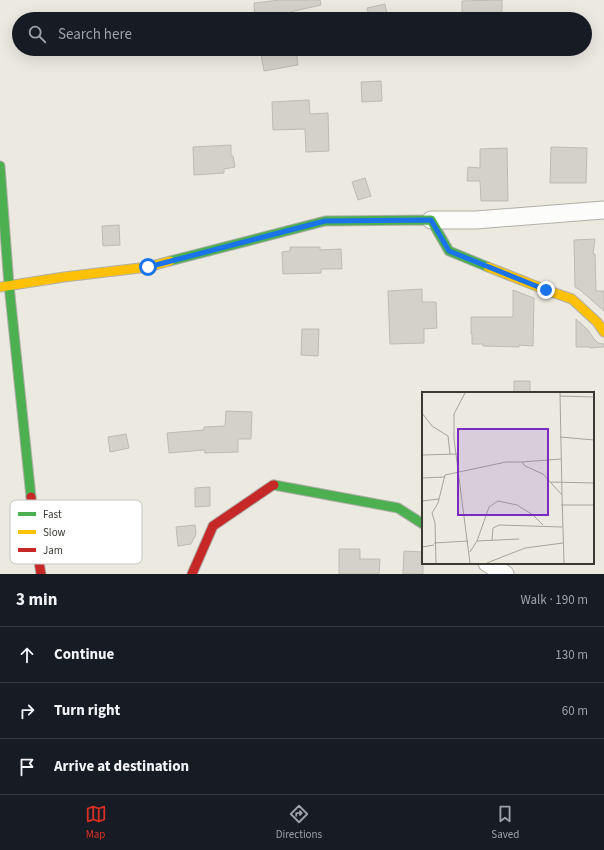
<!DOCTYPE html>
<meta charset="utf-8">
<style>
body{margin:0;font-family:"Source Sans 3",sans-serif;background:#242831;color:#f1f3f6}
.stop{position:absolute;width:12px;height:12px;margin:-9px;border:3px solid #1a73e8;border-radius:50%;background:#fff}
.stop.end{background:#1a73e8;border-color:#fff;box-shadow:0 1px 4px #0008}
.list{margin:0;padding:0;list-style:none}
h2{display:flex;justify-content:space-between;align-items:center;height:52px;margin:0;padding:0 16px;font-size:17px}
h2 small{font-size:13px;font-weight:400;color:#9ea1a6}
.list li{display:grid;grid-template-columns:26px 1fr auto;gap:12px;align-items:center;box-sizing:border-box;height:56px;padding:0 16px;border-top:1px solid #363941}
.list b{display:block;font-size:15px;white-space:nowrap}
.list em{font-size:13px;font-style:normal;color:#9ea1a6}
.icon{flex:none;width:22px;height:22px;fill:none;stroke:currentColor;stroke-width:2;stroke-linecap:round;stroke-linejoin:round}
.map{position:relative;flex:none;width:604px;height:574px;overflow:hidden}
.search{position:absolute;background:#171b24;box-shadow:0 4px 16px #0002;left:12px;right:12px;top:12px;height:44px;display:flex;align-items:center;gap:10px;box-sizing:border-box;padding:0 14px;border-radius:22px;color:#9ea1a6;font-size:15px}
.sheet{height:220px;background:#171b24}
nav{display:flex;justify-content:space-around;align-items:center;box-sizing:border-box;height:56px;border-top:1px solid #363941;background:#171b24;font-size:11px;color:#9ea1a6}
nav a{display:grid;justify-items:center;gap:2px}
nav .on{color:#d93025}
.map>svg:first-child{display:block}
.building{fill:#d4d1ca;stroke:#bdbbb4}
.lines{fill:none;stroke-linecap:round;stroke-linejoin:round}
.street-casing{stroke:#b1afa9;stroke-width:19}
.fast-casing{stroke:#b1afa9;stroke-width:11}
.slow-casing{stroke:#b1afa9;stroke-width:11}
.jam-casing{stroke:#b1afa9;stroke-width:11}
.street{stroke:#fcfcfa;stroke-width:17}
.fast{stroke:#4caf50;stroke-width:9}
.slow{stroke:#ffc107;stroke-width:9}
.jam{stroke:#c62828;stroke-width:9}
.route{stroke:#1a73e8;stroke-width:5}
.inset-road{fill:none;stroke:#a5a39b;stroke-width:1}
.view{fill:#7b2cbf;fill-opacity:0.15;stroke:#7b2cbf;stroke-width:2}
.inset-edge{fill:none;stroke:#3b3933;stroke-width:2}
.key{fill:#fff;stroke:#c4c4c2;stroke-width:1}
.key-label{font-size:11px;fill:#3b3933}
</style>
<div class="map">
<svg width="604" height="574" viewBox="0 0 604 574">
<rect width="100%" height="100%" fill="#ece9e1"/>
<path class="building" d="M 280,0 L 320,0 L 321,5 L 290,12 L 290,19 L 255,19 L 254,3 Z
M 502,0 L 502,19 L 479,19 L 478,15 L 462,15 L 462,1 Z
M 385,4 L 388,19 L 370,19 L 367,8 Z
M 260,49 L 296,49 L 298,65 L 264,71 Z
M 381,81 L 382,101 L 362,102 L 361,82 Z
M 309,100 L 310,114 L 328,113 L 329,151 L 306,152 L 305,129 L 273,130 L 272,102 Z
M 231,145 L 231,156 L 233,156 L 235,167 L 224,169 L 224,173 L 194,175 L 193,147 Z
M 551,147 L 587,148 L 586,183 L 550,183 Z
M 507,148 L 508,201 L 481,201 L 480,181 L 467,181 L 468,167 L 480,168 L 480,149 Z
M 365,178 L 371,196 L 358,200 L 352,182 Z
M 119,225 L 120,245 L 103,246 L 102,226 Z
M 595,239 L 593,254 L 595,254 L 596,291 L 604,291 L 604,311 L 580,290 L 575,287 L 574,240 Z
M 290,247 L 320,247 L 320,250 L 341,249 L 342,269 L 321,269 L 321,273 L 283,274 L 282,252 L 290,251 Z
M 422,289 L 422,302 L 436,302 L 437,328 L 424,329 L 424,343 L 390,344 L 388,291 Z
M 513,290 L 534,298 L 533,346 L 519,345 L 519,347 L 483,346 L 483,344 L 472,344 L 472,334 L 471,334 L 471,317 L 513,317 Z
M 576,319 L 588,330 L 594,339 L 598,343 L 604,344 L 604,347 L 590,348 L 590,347 L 576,347 Z
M 302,329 L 319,329 L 318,356 L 301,355 Z
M 514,381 L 530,381 L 530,393 L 514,393 Z
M 226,411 L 252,412 L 251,439 L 238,439 L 238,452 L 205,453 L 204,450 L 169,453 L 167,433 L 204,430 L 204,427 L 225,426 Z
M 126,434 L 129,448 L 110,452 L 108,437 Z
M 210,487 L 210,506 L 195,507 L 195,488 Z
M 195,525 L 196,534 L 191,544 L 178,546 L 176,527 Z
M 339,549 L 360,549 L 360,559 L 380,559 L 379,574 L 339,574 Z
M 404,551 L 423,552 L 423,574 L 403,574 Z"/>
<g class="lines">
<defs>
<path id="street" d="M 431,220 L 476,220 L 604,210
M 487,563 L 505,574"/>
<path id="fast" d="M 0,166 L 9,285 L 31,497
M 170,261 L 325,221 L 431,220 L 449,251 L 488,267
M 274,485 L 398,508 L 423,524"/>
<path id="slow" d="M 488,267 L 546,290 L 572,299 L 597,322 L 604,332
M 0,287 L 64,277 L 148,267 L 170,261"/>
<path id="jam" d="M 31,497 L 36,545 L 41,574
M 192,574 L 213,526 L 273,485 L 274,485"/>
</defs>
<use href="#street" class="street-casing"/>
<use href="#fast" class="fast-casing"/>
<use href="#slow" class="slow-casing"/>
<use href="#jam" class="jam-casing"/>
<use href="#street" class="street"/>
<use href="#fast" class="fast"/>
<use href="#slow" class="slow"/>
<use href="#jam" class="jam"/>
</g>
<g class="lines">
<path class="route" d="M 148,267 L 325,221 L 431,220 L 449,251 L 546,290"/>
</g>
<g transform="translate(422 392)">
<rect width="172" height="172" fill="#ece9e1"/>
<path class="inset-road" d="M 43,1 L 32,22 L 32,47 L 48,171M 138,1 L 140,103M 138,4 L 172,5M 0,21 L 10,34 L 26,44 L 28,62M 138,45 L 172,48M 0,63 L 36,62M 100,70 L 139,67M 0,86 L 22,85M 129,90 L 172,91M 0,109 L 17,107M 139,113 L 172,113M 70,148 L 71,136 L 77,133 L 140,135M 55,149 L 67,115 L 76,109 L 95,113 L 111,123 L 121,133M 12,151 L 46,149M 0,155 L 12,153M 48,160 L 55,149 L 97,147M 14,171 L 13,131 L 10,121 L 16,111 L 23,83 L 84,70 L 100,70 L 103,74 L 121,82 L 140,103 L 142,171M 65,171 L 103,156 L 141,151"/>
<path class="view" d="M 36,37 L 126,37 L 126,123 L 36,123 Z"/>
<rect width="172" height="172" class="inset-edge"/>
</g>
<rect x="10" y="500" width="132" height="64" rx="6" class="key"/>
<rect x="18" y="512" width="18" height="4" fill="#4caf50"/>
<rect x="18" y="530" width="18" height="4" fill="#ffc107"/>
<rect x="18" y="548" width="18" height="4" fill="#c62828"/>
<g class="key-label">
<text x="43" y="518">Fast</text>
<text x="43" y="536">Slow</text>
<text x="43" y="554">Jam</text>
</g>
</svg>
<div class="stop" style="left:148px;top:267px"></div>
<div class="stop end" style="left:546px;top:290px"></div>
<div class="search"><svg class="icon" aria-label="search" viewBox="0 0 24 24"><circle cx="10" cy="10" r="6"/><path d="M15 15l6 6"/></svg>Search here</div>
</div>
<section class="sheet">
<h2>3 min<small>Walk · 190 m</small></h2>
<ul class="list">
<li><svg class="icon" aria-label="ahead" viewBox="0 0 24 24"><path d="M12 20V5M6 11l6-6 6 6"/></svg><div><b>Continue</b></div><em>130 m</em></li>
<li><svg class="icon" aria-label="right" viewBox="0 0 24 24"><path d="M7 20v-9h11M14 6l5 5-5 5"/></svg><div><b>Turn right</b></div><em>60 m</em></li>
<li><svg class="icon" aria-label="arrive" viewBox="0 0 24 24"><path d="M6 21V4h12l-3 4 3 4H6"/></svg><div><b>Arrive at destination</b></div></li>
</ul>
</section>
<nav>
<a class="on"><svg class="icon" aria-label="map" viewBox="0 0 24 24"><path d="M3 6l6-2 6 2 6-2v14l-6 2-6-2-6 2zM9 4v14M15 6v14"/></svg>Map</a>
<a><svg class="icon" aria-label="directions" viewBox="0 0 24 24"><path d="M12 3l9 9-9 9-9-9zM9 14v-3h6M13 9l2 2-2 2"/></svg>Directions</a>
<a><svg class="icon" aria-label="saved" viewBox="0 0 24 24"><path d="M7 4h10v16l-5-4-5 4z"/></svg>Saved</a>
</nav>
